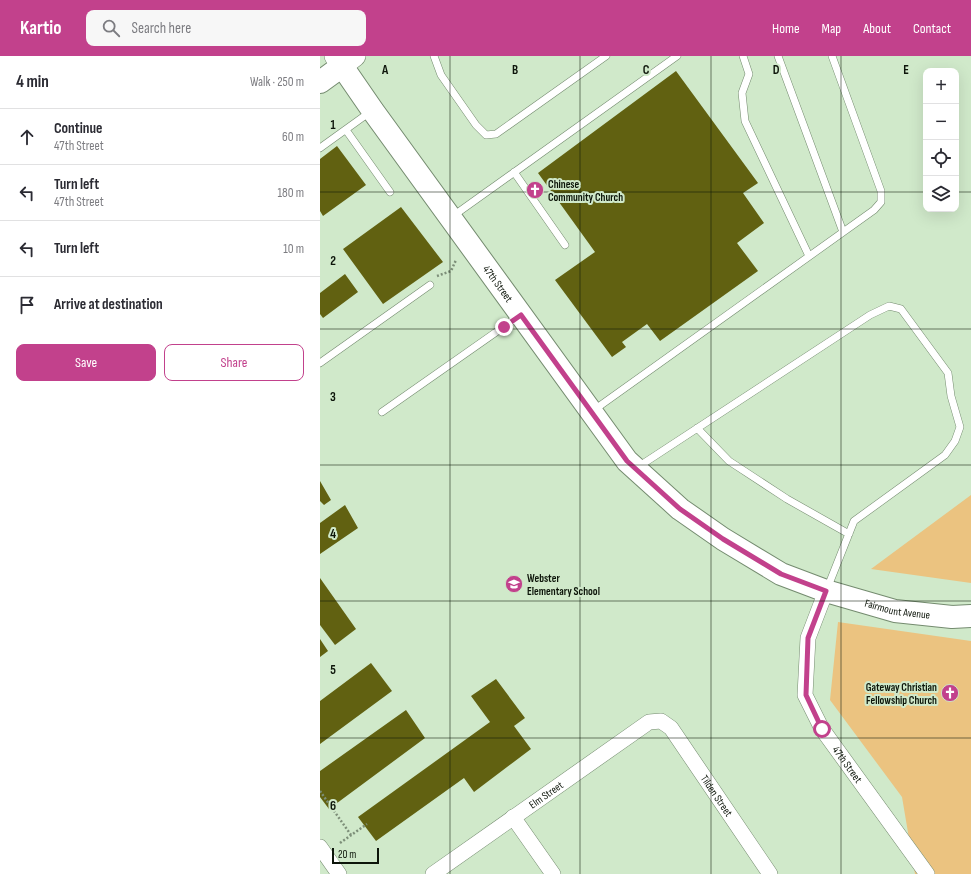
<!DOCTYPE html>
<meta charset="utf-8">
<style>
body{margin:0;font-family:"Sofia Sans Condensed",sans-serif;background:#f7f7f7;color:#2b2b33}
.controls{position:absolute;right:12px;top:12px;display:grid;overflow:hidden;border-radius:8px;box-shadow:0 4px 16px #0002}
.controls button{width:36px;height:36px;display:grid;place-items:center;padding:0;border:0;border-bottom:1px solid #e1e1e2;background:#fff;color:#2b2b33;font:20px sans-serif}
.scale{position:absolute;left:12px;bottom:10px;width:47px;box-sizing:border-box;padding-left:4px;border:2px solid #0d150a;border-top:0;font-size:11px;line-height:14px;white-space:nowrap;color:#0d150a;-webkit-text-stroke:3px #d0e9ca;paint-order:stroke}
.stop{position:absolute;width:12px;height:12px;margin:-9px;border:3px solid #c2418c;border-radius:50%;background:#fff}
.stop.end{background:#c2418c;border-color:#fff;box-shadow:0 1px 4px #0008}
.list{margin:0;padding:0;list-style:none}
h2{display:flex;justify-content:space-between;align-items:center;height:52px;margin:0;padding:0 16px;font-size:17px}
h2 small{font-size:13px;font-weight:400;color:#7c7c81}
.list li{display:grid;grid-template-columns:26px 1fr auto;gap:12px;align-items:center;box-sizing:border-box;height:56px;padding:0 16px;border-top:1px solid #e1e1e2}
.list b{display:block;font-size:15px;white-space:nowrap}
.list p{margin:0;font-size:13px;white-space:nowrap;color:#7c7c81}
.list em{font-size:13px;font-style:normal;color:#7c7c81}
.actions{display:flex;gap:8px;padding:12px 16px}
.actions a{flex:1;padding:9px 0;border:1px solid #c2418c;border-radius:8px;text-align:center;font-size:14px;color:#c2418c}
.actions .main{background:#c2418c;color:#fff}
.icon{flex:none;width:22px;height:22px;fill:none;stroke:currentColor;stroke-width:2;stroke-linecap:round;stroke-linejoin:round}
.map{position:relative;flex:none;width:651px;height:818px;overflow:hidden}
header{display:flex;align-items:center;gap:24px;box-sizing:border-box;height:56px;padding:0 20px;background:#c2418c;color:#fff}
header strong{font-size:19px}
nav{display:flex;gap:22px;margin-inline-start:auto;font-size:14px}
.search{width:280px;height:36px;background:#f7f7f7;display:flex;align-items:center;gap:10px;box-sizing:border-box;padding:0 14px;border-radius:8px;color:#7c7c81;font-size:15px}
main{display:flex}
aside{flex:1;background:#fff}
.map>svg:first-child{display:block}
.green{fill:#ebc380}
.building{fill:#616111}
.lines{fill:none;stroke-linecap:round;stroke-linejoin:round}
.service-casing{stroke:#748b6f;stroke-width:8}
.minor-casing{stroke:#748b6f;stroke-width:16}
.secondary-casing{stroke:#748b6f;stroke-width:22}
.primary-casing{stroke:#748b6f;stroke-width:24}
.path{stroke:#7d8f79;stroke-width:2.5;stroke-dasharray:2 2;stroke-linecap:butt}
.service{stroke:#fff;stroke-width:7}
.minor{stroke:#fff;stroke-width:15}
.secondary{stroke:#fff;stroke-width:21}
.primary{stroke:#fff;stroke-width:22}
.route{stroke:#c2418c;stroke-width:5}
.grid{fill:none;stroke:#0d150a;stroke-width:1;stroke-opacity:0.55}
.labels{text-anchor:middle;dominant-baseline:central;stroke-width:4;stroke-linejoin:round;paint-order:stroke}
.poi-label{font-size:11px;font-weight:bold;fill:#0d150a;stroke:#d0e9ca;text-anchor:start}
.street-label{font-size:11px;fill:#0d150a;stroke:#d0e9ca}
.grid-label{font-size:13px;text-anchor:middle;font-weight:bold;fill:#0d150a;stroke:#d0e9ca;stroke-width:4;stroke-linejoin:round;paint-order:stroke}
</style>
<header>
<strong>Kartio</strong>
<div class="search"><svg class="icon" aria-label="search" viewBox="0 0 24 24"><circle cx="10" cy="10" r="6"/><path d="M15 15l6 6"/></svg>Search here</div>
<nav><a>Home</a><a>Map</a><a>About</a><a>Contact</a></nav>
</header>
<main>
<aside>
<h2>4 min<small>Walk · 250 m</small></h2>
<ul class="list">
<li><svg class="icon" aria-label="ahead" viewBox="0 0 24 24"><path d="M12 20V5M6 11l6-6 6 6"/></svg><div><b>Continue</b><p>47th Street</p></div><em>60 m</em></li>
<li><svg class="icon" aria-label="left" viewBox="0 0 24 24"><path d="M17 20v-9H6M10 6l-5 5 5 5"/></svg><div><b>Turn left</b><p>47th Street</p></div><em>180 m</em></li>
<li><svg class="icon" aria-label="left" viewBox="0 0 24 24"><path d="M17 20v-9H6M10 6l-5 5 5 5"/></svg><div><b>Turn left</b></div><em>10 m</em></li>
<li><svg class="icon" aria-label="arrive" viewBox="0 0 24 24"><path d="M6 21V4h12l-3 4 3 4H6"/></svg><div><b>Arrive at destination</b></div></li>
</ul>
<div class="actions"><a class="main">Save</a><a>Share</a></div>
</aside>
<div class="map">
<svg width="651" height="818" viewBox="0 0 651 818">
<rect width="100%" height="100%" fill="#d0e9ca"/>
<path class="green" d="M 651,439 L 651,527 L 551,513 Z
M 518,566 L 651,585 L 651,818 L 595,818 L 582,741 L 510,644 Z"/>
<path class="building" d="M 356,15 L 438,127 L 423,137 L 444,167 L 417,187 L 438,215 L 340,285 L 327,268 L 302,286 L 306,291 L 292,301 L 235,224 L 275,196 L 218,117 Z
M 17,90 L 46,129 L 3,160 L 0,155 L 0,103 Z
M 81,151 L 123,206 L 63,248 L 23,193 Z
M 25,218 L 38,236 L 3,262 L 0,258 L 0,237 Z
M 0,425 L 11,444 L 4,449 L 0,445 Z
M 25,449 L 38,472 L 0,498 L 0,467 Z
M 0,522 L 36,573 L 15,589 L 0,569 Z
M 0,583 L 8,595 L 0,601 Z
M 51,607 L 72,635 L 0,688 L 0,645 Z
M 176,623 L 205,662 L 194,670 L 211,693 L 154,736 L 144,722 L 56,785 L 38,761 L 170,666 L 151,640 Z
M 86,654 L 105,682 L 9,753 L 0,741 L 0,715 Z"/>
<g class="lines">
<defs>
<path id="service" d="M 114,0 L 121,19 L 156,69 L 166,79 L 176,78 L 286,0
M 423,0 L 429,18 L 422,37 L 425,65 L 489,200
M 458,0 L 523,176
M 26,74 L 70,136
M 0,92 L 50,56
M 194,116 L 245,189
M 133,160 L 357,0
M 0,307 L 110,229
M 274,354 L 554,154 L 561,146 L 561,135 L 512,0
M 62,356 L 199,260
M 377,372 L 409,405 L 467,443 L 529,478
M 318,411 L 550,259 L 569,250 L 581,253 L 628,317 L 631,340 L 640,371 L 635,385 L 625,399 L 534,465 L 507,533"/>
<g id="minor">
<path id="s1" d="M 506,535 L 488,582 L 485,639 L 502,673 L 607,818"/>
<path d="M 193,761 L 233,818"/>
<path d="M 0,791 L 19,818"/>
<path id="s2" d="M 113,818 L 329,666 L 341,665 L 351,672 L 450,818"/>
</g>
<path id="secondary" d="M 15,0 L 22,10 L 35,0"/>
<g id="primary">
<path id="s3" d="M 0,26 L 22,10 L 53,55 L 307,405 L 360,453 L 403,483 L 461,518 L 506,535 L 575,555 L 632,561 L 651,560"/>
</g>
</defs>
<use href="#service" class="service-casing"/>
<use href="#minor" class="minor-casing"/>
<use href="#secondary" class="secondary-casing"/>
<use href="#primary" class="primary-casing"/>
<path class="path" d="M 117,220 L 131,215 L 136,204
M 0,735 L 31,779
M 20,787 L 47,768"/>
<use href="#service" class="service"/>
<use href="#minor" class="minor"/>
<use href="#secondary" class="secondary"/>
<use href="#primary" class="primary"/>
</g>
<g class="lines">
<path class="route" d="M 184,271 L 201,259 L 307,405 L 360,453 L 403,483 L 461,518 L 506,535 L 488,582 L 486,639 L 502,673"/>
</g>
<path class="grid" d="M 130,0 L 130,818M 260,0 L 260,818M 391,0 L 391,818M 521,0 L 521,818M 0,136 L 606,136M 636,136 L 651,136M 0,273 L 651,273M 0,409 L 651,409M 0,545 L 651,545M 0,682 L 651,682"/>
<defs>
<symbol id="church-disc" viewBox="-11 -11 22 22"><circle r="9.5" fill="#c2418c" stroke="#d0e9ca"/><path d="M-1.2-6h2.4v3.5h3.3v2.4h-3.3V6h-2.4V-.1h-3.3v-2.4h3.3Z" fill="#fff"/></symbol>
<symbol id="school-disc" viewBox="-11 -11 22 22"><circle r="9.5" fill="#c2418c" stroke="#d0e9ca"/><path d="M0-5L7-2L0 1L-7-2ZM-4 1L0 2.5L4 1V4Q0 6-4 4Z" fill="#fff"/></symbol>
</defs>
<g fill-rule="evenodd">
<use href="#church-disc" x="205" y="124" width="20" height="20"/>
<use href="#school-disc" x="184" y="518" width="20" height="20"/>
<use href="#church-disc" x="620" y="627" width="20" height="20"/>
</g>
<g class="labels">
<g class="poi-label">
<text x="228" y="128">Chinese<tspan x="228" dy="13">Community Church</tspan></text>
<text x="207" y="522">Webster<tspan x="207" dy="13">Elementary School</tspan></text>
<text x="617" y="631" text-anchor="end">Gateway Christian<tspan x="617" dy="13">Fellowship Church</tspan></text>
</g>
<g class="street-label">
<text stroke="none"><textPath href="#s3" startOffset="295">47th Street</textPath></text>
<text stroke="none"><textPath href="#s3" startOffset="828">Fairmount Avenue</textPath></text>
<text stroke="none"><textPath href="#s1" startOffset="189">47th Street</textPath></text>
<text stroke="none"><textPath href="#s2" startOffset="138">Elm Street</textPath></text>
<text stroke="none"><textPath href="#s2" startOffset="370">Tilden Street</textPath></text>
</g>
</g>
<g class="grid-label">
<text x="65" y="18">A</text>
<text x="195" y="18">B</text>
<text x="326" y="18">C</text>
<text x="456" y="18">D</text>
<text x="586" y="18">E</text>
<text x="13" y="73">1</text>
<text x="13" y="209">2</text>
<text x="13" y="345">3</text>
<text x="13" y="482">4</text>
<text x="13" y="618">5</text>
<text x="13" y="754">6</text>
</g>
</svg>
<div class="controls">
<button>+</button>
<button>−</button>
<button><svg class="icon" aria-label="locate" viewBox="0 0 24 24"><circle cx="12" cy="12" r="6"/><path d="M12 2v4M12 18v4M2 12h4M18 12h4"/></svg></button>
<button><svg class="icon" aria-label="layers" viewBox="0 0 24 24"><path d="M12 4l9 5-9 5-9-5zM3 14l9 5 9-5"/></svg></button>
</div>
<div class="scale">20 m</div>
<div class="stop" style="left:502px;top:673px"></div>
<div class="stop end" style="left:184px;top:271px"></div>
</div>
</main>
